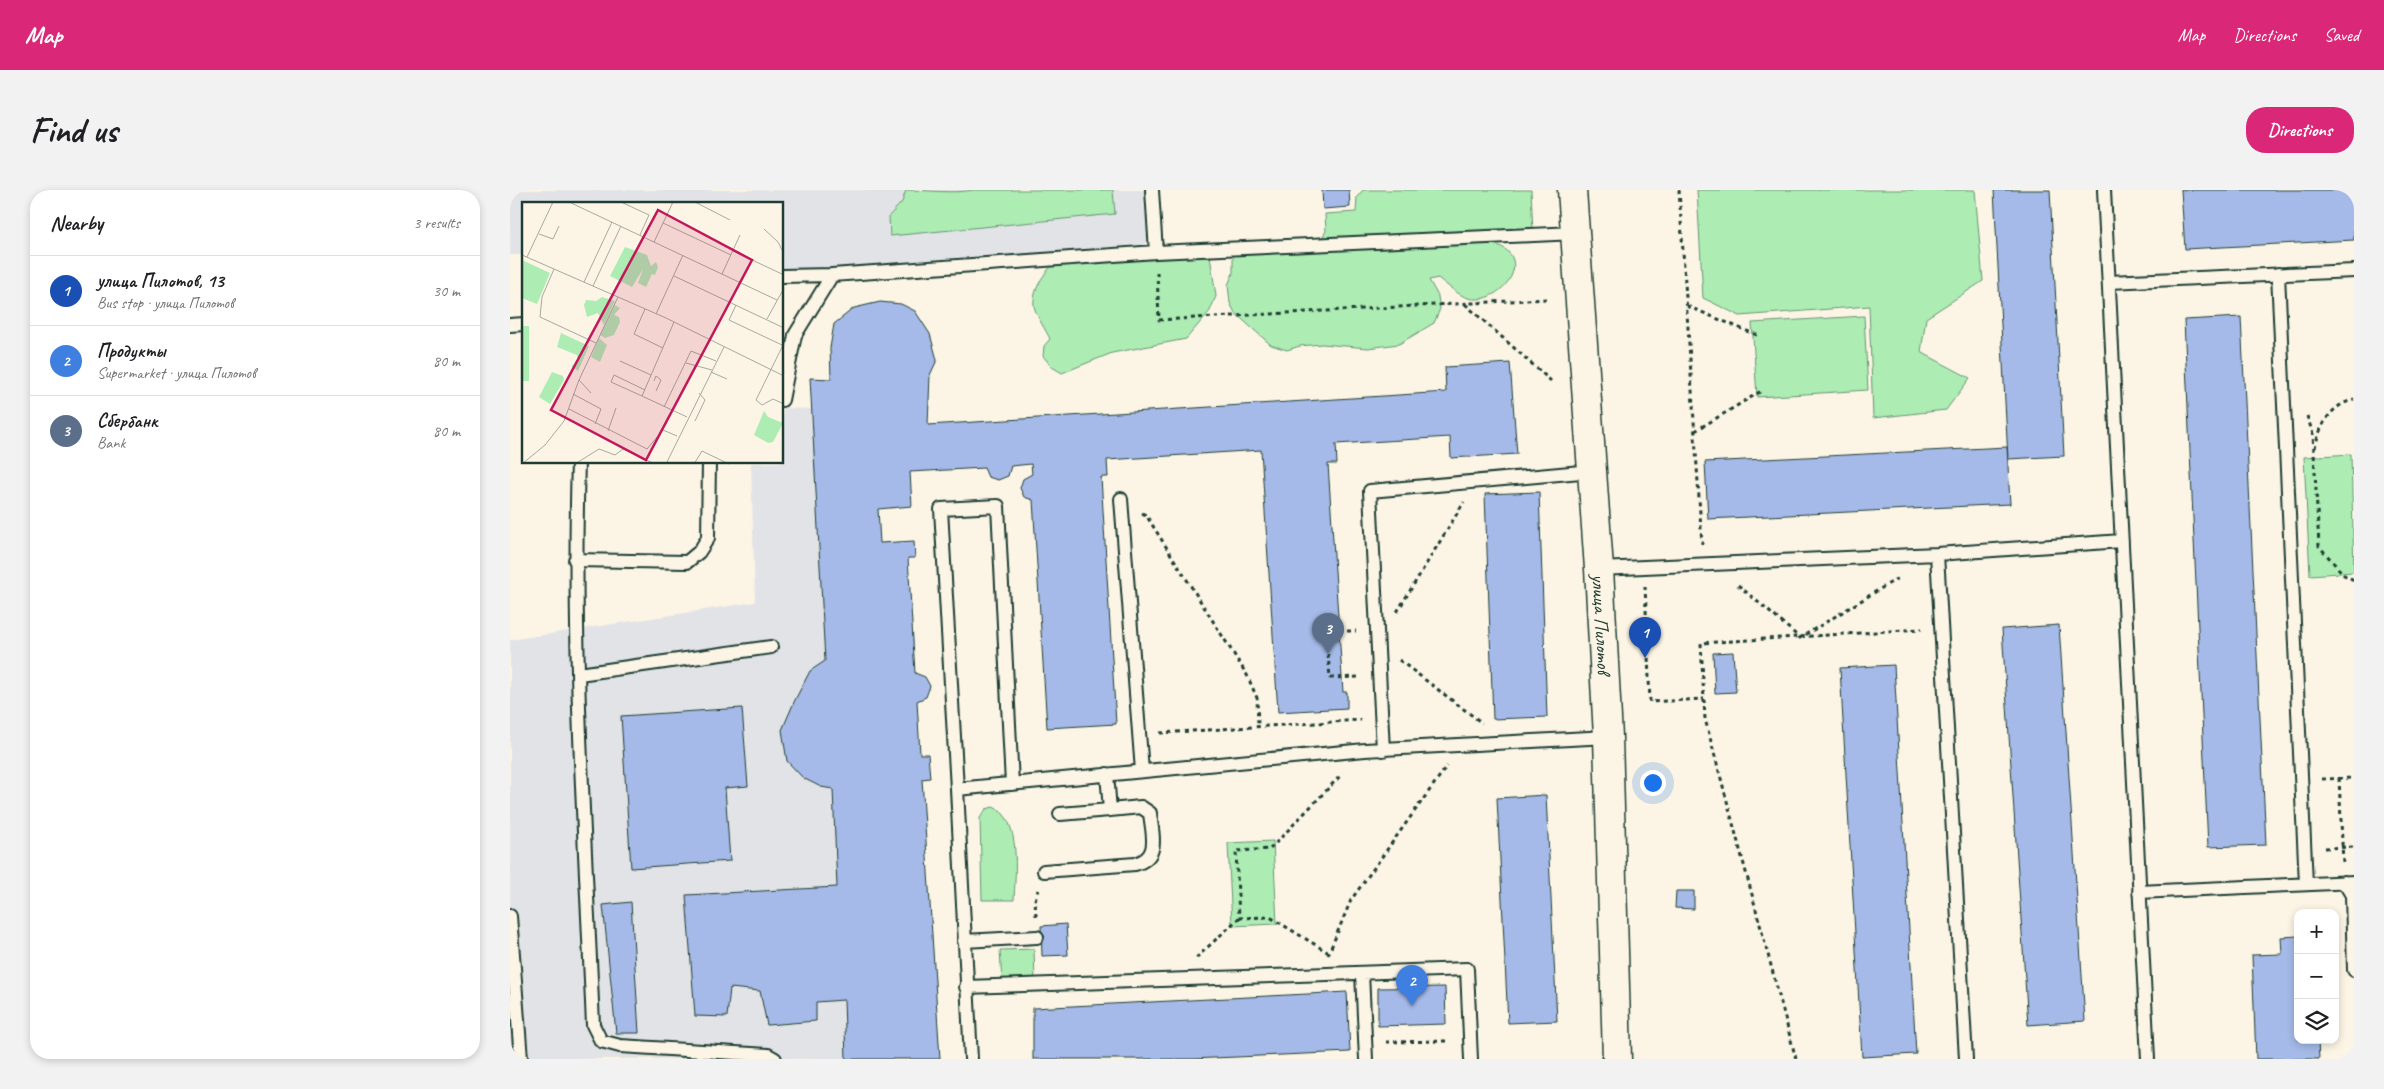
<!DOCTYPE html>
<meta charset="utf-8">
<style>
body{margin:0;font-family:Caveat,sans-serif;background:#f2f2f2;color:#202124}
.controls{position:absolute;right:15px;bottom:15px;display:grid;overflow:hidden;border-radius:10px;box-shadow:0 2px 8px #0003}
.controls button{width:45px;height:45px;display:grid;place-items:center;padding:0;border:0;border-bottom:1px solid #e0e0e0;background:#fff;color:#202124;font:25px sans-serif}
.you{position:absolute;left:1142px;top:592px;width:18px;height:18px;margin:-12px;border:4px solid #fff;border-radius:50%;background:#1a73e8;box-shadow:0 0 0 8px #1a73e833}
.badge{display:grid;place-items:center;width:32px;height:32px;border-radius:50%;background:#db2777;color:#fff;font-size:16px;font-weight:700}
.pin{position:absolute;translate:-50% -41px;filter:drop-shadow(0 1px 2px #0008)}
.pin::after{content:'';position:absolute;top:26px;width:18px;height:15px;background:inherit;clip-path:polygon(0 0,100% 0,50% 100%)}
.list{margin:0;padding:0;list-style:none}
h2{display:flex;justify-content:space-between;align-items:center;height:65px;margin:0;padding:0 20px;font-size:21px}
h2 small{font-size:16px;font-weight:400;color:#757577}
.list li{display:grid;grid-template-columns:32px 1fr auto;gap:15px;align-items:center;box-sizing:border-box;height:70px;padding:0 20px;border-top:1px solid #e0e0e0}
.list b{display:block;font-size:19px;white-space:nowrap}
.list p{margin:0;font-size:16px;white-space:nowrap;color:#757577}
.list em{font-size:16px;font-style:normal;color:#757577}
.icon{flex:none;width:28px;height:28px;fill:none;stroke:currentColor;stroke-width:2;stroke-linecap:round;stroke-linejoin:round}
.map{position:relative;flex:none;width:1844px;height:869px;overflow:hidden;border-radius:20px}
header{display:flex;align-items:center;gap:30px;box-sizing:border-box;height:70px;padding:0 25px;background:#db2777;color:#fff}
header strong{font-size:24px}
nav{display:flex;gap:28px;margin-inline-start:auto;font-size:18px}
.intro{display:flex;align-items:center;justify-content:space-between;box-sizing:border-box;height:120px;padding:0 30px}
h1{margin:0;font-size:35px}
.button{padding:12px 22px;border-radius:20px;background:#db2777;color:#fff;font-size:18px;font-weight:700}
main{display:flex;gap:30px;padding:0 30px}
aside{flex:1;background:#fff;border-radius:20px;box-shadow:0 2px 8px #0003}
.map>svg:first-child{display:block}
.built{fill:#e2e3e6}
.green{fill:#adecb3;stroke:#669474}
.building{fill:#a5bae8;stroke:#1f3d34}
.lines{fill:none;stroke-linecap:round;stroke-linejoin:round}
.service-casing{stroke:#1f3d34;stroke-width:16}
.tertiary-casing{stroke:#1f3d34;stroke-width:31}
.path{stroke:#1f3d34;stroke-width:3;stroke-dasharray:4 4;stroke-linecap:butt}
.service{stroke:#fcf5e5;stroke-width:12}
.tertiary{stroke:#fcf5e5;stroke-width:28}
.labels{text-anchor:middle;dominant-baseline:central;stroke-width:4;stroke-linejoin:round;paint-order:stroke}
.street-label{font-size:20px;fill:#1f3d34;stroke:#fcf5e5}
.inset-road{fill:none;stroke:#a4ab9e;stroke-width:1}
.view{fill:#c2185b;fill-opacity:0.15;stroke:#c2185b;stroke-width:2.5}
.inset-edge{fill:none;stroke:#1f3d34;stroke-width:2.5}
</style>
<header>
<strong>Map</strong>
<nav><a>Map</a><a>Directions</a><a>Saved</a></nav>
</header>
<div class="intro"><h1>Find us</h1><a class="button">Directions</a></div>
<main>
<aside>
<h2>Nearby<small>3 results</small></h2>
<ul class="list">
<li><span class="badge" style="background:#1a4fb4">1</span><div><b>улица Пилотов, 13</b><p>Bus stop · улица Пилотов</p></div><em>30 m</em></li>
<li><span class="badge" style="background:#3f7fe0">2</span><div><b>Продукты</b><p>Supermarket · улица Пилотов</p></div><em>80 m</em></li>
<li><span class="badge" style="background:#5c6f8a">3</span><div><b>Сбербанк</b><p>Bank</p></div><em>80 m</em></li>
</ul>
</aside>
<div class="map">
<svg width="1844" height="869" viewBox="0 0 1844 869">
<rect width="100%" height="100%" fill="#fcf5e5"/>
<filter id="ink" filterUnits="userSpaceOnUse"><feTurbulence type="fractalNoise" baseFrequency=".02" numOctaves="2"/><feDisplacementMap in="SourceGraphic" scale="10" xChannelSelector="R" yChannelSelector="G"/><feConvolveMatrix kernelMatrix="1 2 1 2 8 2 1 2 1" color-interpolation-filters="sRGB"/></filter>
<g filter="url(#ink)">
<path class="built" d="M 0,0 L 635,0 L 638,54 L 273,84 L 272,14 L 14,14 L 14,65 L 0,65 Z
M 273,218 L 303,219 L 315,471 L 300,481 L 285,510 L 272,540 L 277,571 L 293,588 L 311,596 L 323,599 L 327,697 L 176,705 L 185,826 L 217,827 L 220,798 L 250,801 L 257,835 L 306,832 L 306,812 L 334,810 L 336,869 L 0,869 L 0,450 L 245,412 L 241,273 L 272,272 Z"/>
<path class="green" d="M 396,0 C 418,0 443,4 463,0 L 603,0 L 605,24 L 380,46 L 379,26 L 392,12 Z
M 853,0 L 1021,0 L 1023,42 L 811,49 L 816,41 L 815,24 L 846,22 L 847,7 Z
M 1187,0 L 1465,0 L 1473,91 L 1416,128 L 1411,162 L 1460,188 L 1436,220 L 1363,228 L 1359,116 L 1230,126 L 1193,108 Z
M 976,53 C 982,54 990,55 995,59 C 1020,78 986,116 958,108 C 948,105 937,95 928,88 L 919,90 L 928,106 L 930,119 L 924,133 L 889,154 L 858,158 L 812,154 L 790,156 L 777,160 L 761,155 L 725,123 L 720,113 L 718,95 L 723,83 L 723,65 Z
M 700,66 L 706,106 L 700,121 L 676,149 L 602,163 L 552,183 L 542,177 L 533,166 L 534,156 L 540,149 C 536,140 526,126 524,116 C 522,101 534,82 545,73 Z
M 1354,126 L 1358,200 L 1247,207 L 1242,133 Z
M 1841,264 L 1844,382 L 1800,385 L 1794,267 Z
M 483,617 C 512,627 505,686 504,710 L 472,710 L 470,628 L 476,619 Z
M 763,651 L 767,734 L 722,736 L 718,653 Z
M 524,759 L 525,792 L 492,793 L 490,760 Z"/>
<path class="building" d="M 812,0 L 839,0 L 840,17 L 813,19 Z
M 1484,0 L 1540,0 L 1554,266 L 1498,269 Z
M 1671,0 L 1844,0 L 1844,50 L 1675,59 Z
M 370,112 L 391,114 L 405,121 L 420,144 L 427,170 L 420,185 L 418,235 L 936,202 L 935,177 L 1000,173 L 1007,264 L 941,268 L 940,247 L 826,254 L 827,274 L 818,274 L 833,502 L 837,502 L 837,518 L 768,522 L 751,260 L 597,270 L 598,287 L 591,287 L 606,534 L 537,538 L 523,310 L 514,307 L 510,298 L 513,289 L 522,284 L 521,274 L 501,276 L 498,286 L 488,290 L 478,287 L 474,278 L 400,282 L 402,316 L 368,319 L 370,353 L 404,351 L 405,368 L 398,368 L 405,483 L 415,487 L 420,496 L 416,507 L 407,511 L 410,564 L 418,564 L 420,588 L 412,589 L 430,869 L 336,869 L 334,810 L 306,812 L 306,831 L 257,835 L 250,801 L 220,798 L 217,827 L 185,826 L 176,705 L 327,697 L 323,599 L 311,597 L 293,588 L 277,571 L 272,540 L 285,510 L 300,481 L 315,471 L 300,188 L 321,189 L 320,158 L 324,134 L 344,118 Z
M 1731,127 L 1756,655 L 1698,657 L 1674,130 Z
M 1497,257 L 1500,314 L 1198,329 L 1195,272 Z
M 1029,302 L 1037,527 L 983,529 L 975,304 Z
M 1549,435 L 1575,831 L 1518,835 L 1492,439 Z
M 1223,462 L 1226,502 L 1205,503 L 1203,463 Z
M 1384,475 L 1406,864 L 1352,867 L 1330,478 Z
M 232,518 L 238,596 L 215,598 L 220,671 L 121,678 L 111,526 Z
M 1036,605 L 1047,831 L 998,833 L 987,608 Z
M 1166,701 L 1184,701 L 1184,719 L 1165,718 Z
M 121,712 L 129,843 L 106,843 L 93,715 Z
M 556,734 L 558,765 L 532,766 L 531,736 Z
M 1788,746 L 1788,850 L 1808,850 L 1809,869 L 1746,869 L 1742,765 L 1772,764 L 1771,747 Z
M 935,797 L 936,834 L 868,836 L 868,798 Z
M 837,802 L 840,862 L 681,869 L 523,869 L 523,818 Z"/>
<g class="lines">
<defs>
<path id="service" d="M 642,0 L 646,62
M 1594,0 L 1638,869
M 1768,84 L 1796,694
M 272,86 L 322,85
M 1599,92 L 1844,81
M 0,135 L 14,134
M 272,210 L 285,145 L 322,85 L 646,62 L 1066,43
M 68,272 C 62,460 75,648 83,835 L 91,851 L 110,856 L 258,865 L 265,869
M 611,309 L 632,581
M 1427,364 L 1456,869
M 65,370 L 177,372 L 189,362 L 198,348 L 199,272
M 1089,379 L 1427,364 L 1612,351
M 69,484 L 261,457
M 873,560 L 860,301 L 1082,281
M 447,599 L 431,319 L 488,316 L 502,594
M 550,624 L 600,620 L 597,584
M 534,681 L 625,674 C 651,667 642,644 640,623 L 631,617 L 600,620
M 1834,692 L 1842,705 L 1844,780
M 1629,702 L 1844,692
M 0,726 L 11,869
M 454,751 L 527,747
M 852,783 L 856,869
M 456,797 L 957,779 L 961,869
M 461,869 L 447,599 L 855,560 L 1098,547"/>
<g id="tertiary">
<path id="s1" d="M 1062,0 L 1089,379 L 1098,547 L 1107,869"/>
</g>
</defs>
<use href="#service" class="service-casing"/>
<use href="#tertiary" class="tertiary-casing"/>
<path class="path" d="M 1169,0 L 1192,354
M 647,82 L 649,130 L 1036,109
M 955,114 L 1041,191
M 1177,116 L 1249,146
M 1797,226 L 1803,244 L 1809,356 L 1834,385 L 1844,390
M 1185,241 L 1253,200
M 1805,258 C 1809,237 1821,214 1844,210
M 632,323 L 636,325 L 737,485 L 747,508 L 748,536
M 1228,395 L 1290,448 L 1388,388
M 1135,396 L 1140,512 L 1194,509
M 887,422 L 954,312
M 829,441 L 846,441
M 818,464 L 820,488 L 850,487
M 889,470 L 972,533
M 650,543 L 851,530
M 1829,588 L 1833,673
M 1812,589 L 1844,588
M 1815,658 L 1844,657
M 526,726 L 525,710 L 528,700
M 729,728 L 760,727 L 819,763
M 818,765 L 841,710 L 937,576
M 686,768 L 729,728 L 726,661 L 760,659 L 832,584
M 876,852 L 939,851
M 1286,869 L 1195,529 L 1191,453 L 1412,439"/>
<use href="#service" class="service"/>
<use href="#tertiary" class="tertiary"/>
</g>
</g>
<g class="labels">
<g class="street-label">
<text stroke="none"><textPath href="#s1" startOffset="435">улица Пилотов</textPath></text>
</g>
</g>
<g transform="translate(12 12)">
<rect width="261" height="261" fill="#fcf5e5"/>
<path d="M 103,45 L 125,53 L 129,64 L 134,60 L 136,65 L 133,73 L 130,72 L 124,85 L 116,81 L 121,67 L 110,85 L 88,74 ZM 0,58 L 28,71 L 15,102 L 0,96 ZM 80,95 L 93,99 L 82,123 L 76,111 L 65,115 L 62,103 L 64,98 L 74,99 ZM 93,103 L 98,106 L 92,113 L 97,115 L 98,120 L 92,133 L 83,136 L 78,133 ZM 0,124 L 7,124 L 7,179 L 0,179 ZM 39,131 L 67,144 L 56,169 L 49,164 L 56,160 L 55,153 L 35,145 ZM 77,136 L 85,143 L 78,160 L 69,155 ZM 30,170 L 41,174 L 42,178 L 28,202 L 17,195 ZM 242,209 L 246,215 L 261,221 L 251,240 L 246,241 L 232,233 Z" fill="#adecb3"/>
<path class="inset-road" d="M 47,0 L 255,98M 99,0 L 127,13 L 118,33M 173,0 L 208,18M 141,21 L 209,53M 242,27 L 256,40 L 262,52M 17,32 L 31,37 L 37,24M 132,40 L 151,0M 211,49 L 262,73M 0,53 L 144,116 L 262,174M 5,55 L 31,0M 32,67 L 20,95 L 18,115 L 74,141M 200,72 L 218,33M 152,74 L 262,126M 62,80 L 90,20M 71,84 L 99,24M 214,103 L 207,118 L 260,143M 123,107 L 112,132 L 141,146M 134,112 L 161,53M 245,117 L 262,86M 152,120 L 120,194 L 165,215M 262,141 L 234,198 L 240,203 L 251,197 L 262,202M 98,159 L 129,173M 164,161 L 190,168M 189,170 L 205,177M 132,179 L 134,174 L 139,178 L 134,189M 69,191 L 57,178 L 96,95M 51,192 L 79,207 L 73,222M 120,194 L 89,180 L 92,173 L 123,188M 142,205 L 169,149 L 194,159M 47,207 L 125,247 L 141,228 L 155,234M 173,219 L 183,198 L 177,191M 86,229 L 94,206M 0,262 L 23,243 L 42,219 L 57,178M 53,262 L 77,247 L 93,253 L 101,247 L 133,262M 144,262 L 202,145M 172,262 L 180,249 L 207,262"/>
<path class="view" d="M 136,8 L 230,58 L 124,258 L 29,208 Z"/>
<rect width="261" height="261" class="inset-edge"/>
</g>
</svg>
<div class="controls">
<button>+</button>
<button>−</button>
<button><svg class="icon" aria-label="layers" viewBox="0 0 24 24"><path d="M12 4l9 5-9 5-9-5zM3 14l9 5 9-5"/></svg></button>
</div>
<div class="you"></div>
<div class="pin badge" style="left:1135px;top:468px;background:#1a4fb4">1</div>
<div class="pin badge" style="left:902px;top:816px;background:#3f7fe0">2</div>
<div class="pin badge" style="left:818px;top:464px;background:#5c6f8a">3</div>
</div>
</main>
